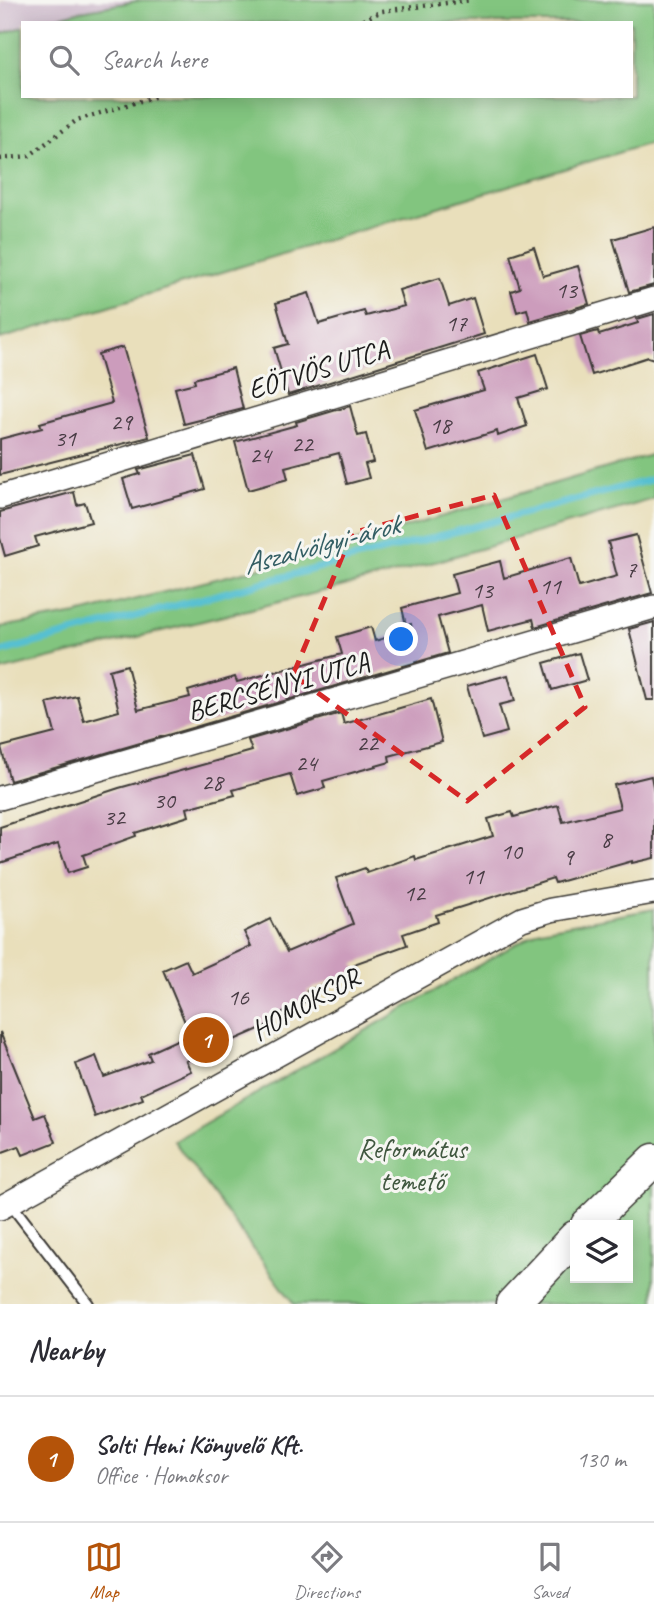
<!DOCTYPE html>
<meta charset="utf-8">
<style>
body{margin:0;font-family:Caveat,sans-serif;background:#f2f2f3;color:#2b2b33}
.controls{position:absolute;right:21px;bottom:21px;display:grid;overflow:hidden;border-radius:0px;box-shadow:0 4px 18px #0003}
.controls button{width:63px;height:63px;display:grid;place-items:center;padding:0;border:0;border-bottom:2px solid #e1e1e2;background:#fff;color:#2b2b33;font:35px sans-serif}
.you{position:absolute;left:402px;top:640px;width:24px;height:24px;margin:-18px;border:5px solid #fff;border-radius:50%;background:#1a73e8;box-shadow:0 0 0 10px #1a73e833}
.badge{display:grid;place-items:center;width:46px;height:46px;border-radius:50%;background:#b45309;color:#fff;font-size:23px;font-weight:700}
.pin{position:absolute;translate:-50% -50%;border:4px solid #fff;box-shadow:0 2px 7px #0006}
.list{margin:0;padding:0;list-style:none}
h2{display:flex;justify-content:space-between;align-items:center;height:91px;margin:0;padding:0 28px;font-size:30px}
h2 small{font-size:23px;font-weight:400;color:#7c7c81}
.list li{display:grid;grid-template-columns:46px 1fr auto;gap:21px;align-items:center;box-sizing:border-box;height:126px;padding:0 28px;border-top:2px solid #e1e1e2}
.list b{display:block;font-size:26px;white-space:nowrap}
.list p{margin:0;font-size:23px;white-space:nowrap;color:#7c7c81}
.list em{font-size:23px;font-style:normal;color:#7c7c81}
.icon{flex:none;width:38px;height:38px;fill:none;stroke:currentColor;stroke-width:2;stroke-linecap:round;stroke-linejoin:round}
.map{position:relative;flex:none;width:654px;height:1304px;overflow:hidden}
.search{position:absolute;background:#fff;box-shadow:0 4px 18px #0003;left:21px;right:21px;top:21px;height:77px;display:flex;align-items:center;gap:18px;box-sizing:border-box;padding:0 24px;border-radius:0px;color:#7c7c81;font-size:26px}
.sheet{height:217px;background:#fff}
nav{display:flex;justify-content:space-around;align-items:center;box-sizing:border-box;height:98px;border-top:2px solid #e1e1e2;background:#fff;font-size:19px;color:#7c7c81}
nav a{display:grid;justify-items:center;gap:4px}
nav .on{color:#b45309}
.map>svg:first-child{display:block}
.industrial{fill:#d0bdce}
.green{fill:#82c57f;stroke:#4f704e;stroke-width:2;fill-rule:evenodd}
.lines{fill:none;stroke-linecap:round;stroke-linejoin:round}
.stream{stroke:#56c0d1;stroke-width:7}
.building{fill:#cc9cbc}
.lane-casing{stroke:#3b3934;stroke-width:14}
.street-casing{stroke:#3b3934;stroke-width:26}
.secondary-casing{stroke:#3b3934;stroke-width:35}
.path{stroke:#3b3934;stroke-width:4.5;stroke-dasharray:2 5;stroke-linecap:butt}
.lane{stroke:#fff;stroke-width:10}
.street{stroke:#fff;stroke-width:23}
.secondary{stroke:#fff;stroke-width:32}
.marked{fill:none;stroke:#d62828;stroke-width:5;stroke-dasharray:14 9;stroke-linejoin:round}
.labels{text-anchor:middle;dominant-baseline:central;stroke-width:6;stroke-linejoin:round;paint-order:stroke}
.number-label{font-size:24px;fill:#483c44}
.street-label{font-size:28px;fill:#1c1c1c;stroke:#f6f6f2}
.park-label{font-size:28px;fill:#40573f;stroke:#f6f6f2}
.water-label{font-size:30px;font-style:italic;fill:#335e64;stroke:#f6f6f2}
</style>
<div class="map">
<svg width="654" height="1304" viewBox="0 0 654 1304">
<rect width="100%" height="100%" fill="#f6f6f2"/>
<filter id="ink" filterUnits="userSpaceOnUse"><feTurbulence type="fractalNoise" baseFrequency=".0143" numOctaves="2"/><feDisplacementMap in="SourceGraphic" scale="14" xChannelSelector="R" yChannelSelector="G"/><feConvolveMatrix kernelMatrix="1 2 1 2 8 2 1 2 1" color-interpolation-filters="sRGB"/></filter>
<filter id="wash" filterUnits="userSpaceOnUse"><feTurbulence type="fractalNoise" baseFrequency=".00686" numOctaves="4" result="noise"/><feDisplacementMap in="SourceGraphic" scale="28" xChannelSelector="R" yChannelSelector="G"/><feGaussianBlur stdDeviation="1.57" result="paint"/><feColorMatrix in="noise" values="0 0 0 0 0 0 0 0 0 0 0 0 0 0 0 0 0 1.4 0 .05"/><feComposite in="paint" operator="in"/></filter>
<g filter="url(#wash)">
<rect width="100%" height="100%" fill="#e9dfbb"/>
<path class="industrial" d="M 7,0 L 142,0 L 81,11 L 39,23 L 23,23 L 23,27 L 0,34 L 0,2 Z"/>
<path class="green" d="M 142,0 L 654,0 L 654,142 L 0,339 L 0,34 L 23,27 L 23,96 L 631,96 L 631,23 L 39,23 L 81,11 Z
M 654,454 L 654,499 L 389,575 L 0,671 L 0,627 L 77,614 L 311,555 Z
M 654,909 L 654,1304 L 294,1304 L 174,1141 L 540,930 ZM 575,1225 L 628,1225 L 628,1278 L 575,1278 Z"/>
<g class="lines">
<path class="stream" d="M 0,652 L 654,479"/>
</g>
<g id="blocks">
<path class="building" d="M 654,227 L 654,285 L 629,292 L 613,239 Z
M 534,247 L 543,276 L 578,266 L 589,304 L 530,321 L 527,309 L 517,312 L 511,291 L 520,288 L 510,255 Z
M 440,278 L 449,306 L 473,298 L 484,334 L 288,395 L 274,348 L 288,344 L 276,303 L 309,293 L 319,324 L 364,311 L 366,316 L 404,306 L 399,290 Z
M 654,314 L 654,359 L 648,357 L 592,375 L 580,336 L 598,331 L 599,335 L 638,323 L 637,319 Z
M 123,347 L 149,437 L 0,475 L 0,439 L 42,428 L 40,423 L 112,403 L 98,354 Z
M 537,354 L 548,389 L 518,398 L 527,426 L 498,436 L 497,431 L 428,452 L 415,410 L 484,390 L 478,373 Z
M 233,368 L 243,409 L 184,424 L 175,388 L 195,383 L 194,379 Z
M 350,406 L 358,436 L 366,434 L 373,462 L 365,464 L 369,478 L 347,484 L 339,453 L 285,467 L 288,479 L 248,490 L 235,442 L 297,425 L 296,422 Z
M 195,455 L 205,489 L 132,509 L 123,479 L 140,474 L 138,470 Z
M 74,492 L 77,505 L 85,503 L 91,522 L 35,537 L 38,546 L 5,556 L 0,538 L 0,512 Z
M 636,535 L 652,593 L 535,627 L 533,619 L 488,631 L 482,605 L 438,617 L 448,653 L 10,781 L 1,747 L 55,733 L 47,703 L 77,696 L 84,721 L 119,711 L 109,670 L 127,665 L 138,710 L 190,697 L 188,691 L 235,677 L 237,682 L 342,654 L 337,637 L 371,627 L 375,641 L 412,630 L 411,624 L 406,625 L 402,608 L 457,593 L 452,574 L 500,561 L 504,578 L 571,558 L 579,587 L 617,576 L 608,542 Z
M 654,622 L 654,700 L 647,700 L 629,629 Z
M 579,653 L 587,680 L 552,690 L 544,663 Z
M 508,675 L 515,701 L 499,705 L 507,732 L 482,739 L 467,686 Z
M 431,699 L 442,742 L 389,756 L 390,762 L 323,781 L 325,788 L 297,796 L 290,774 L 233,790 L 235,795 L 187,808 L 189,816 L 135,833 L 136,836 L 83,855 L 87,867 L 68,873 L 58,844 L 0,863 L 0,827 L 119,788 L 252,751 L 248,740 L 341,713 L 344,724 Z
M 651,776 L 654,791 L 654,858 L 632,863 L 632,861 L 555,883 L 553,878 L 436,915 L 438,922 L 403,934 L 407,945 L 354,964 L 357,970 L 307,991 L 311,999 L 273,1018 L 275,1022 L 186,1061 L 191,1071 L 141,1094 L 143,1099 L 95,1117 L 76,1064 L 96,1056 L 104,1077 L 151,1060 L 148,1053 L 190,1034 L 163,970 L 186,960 L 192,973 L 251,946 L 244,932 L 270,919 L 287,952 L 353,924 L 336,878 L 365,868 L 367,873 L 415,856 L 416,860 L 493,836 L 488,819 L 512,812 L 514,817 L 558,805 L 563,822 L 620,808 L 614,785 Z
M 0,1032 L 35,1118 L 45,1114 L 56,1142 L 23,1155 L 19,1146 L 0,1153 Z"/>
</g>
</g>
<g filter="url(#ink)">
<use href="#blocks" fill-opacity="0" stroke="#3b3934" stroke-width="2"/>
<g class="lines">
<defs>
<path id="lane" d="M 10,1203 L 88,1304"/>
<path id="street" d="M 0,497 L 654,299
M 0,798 L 654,607
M 0,1208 L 522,919 L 551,910 L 654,892"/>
<path id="secondary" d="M 587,1225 L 654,1160
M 512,1304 L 575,1237"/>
</defs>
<use href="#lane" class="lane-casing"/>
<use href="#street" class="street-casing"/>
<use href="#secondary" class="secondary-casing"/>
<path class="path" d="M 357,23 L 382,11 L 472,0
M 0,159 L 29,156 L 77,120 L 157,96"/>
<use href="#lane" class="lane"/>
<use href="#street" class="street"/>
<use href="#secondary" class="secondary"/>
</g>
</g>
<path class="marked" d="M 494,495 L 585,707 L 467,801 L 293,675 L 352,533 Z"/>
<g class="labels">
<g class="number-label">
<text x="566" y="290">13</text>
<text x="456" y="323">17</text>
<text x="121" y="422">29</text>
<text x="440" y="425">18</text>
<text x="65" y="438">31</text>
<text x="302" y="444">22</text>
<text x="260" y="455">24</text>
<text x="631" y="569">7</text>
<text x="550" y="586">11</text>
<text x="482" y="590">13</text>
<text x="367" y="743">22</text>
<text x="306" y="763">24</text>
<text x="212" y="782">28</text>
<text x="164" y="800">30</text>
<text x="114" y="817">32</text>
<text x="606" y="839">8</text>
<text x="511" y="851">10</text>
<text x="568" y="857">9</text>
<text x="473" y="876">11</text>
<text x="414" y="893">12</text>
<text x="238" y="997">16</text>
</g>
<g class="street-label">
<text transform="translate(318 369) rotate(-17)">EÖTVÖS UTCA</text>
<text transform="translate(278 686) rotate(-16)">BERCSÉNYI UTCA</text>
<text transform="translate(305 1004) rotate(-29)">HOMOKSOR</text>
</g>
<g class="park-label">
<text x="412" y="1148">Református<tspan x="412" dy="32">temető</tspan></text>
</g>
<g class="water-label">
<text transform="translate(321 544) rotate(-15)">Aszalvölgyi-árok</text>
</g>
</g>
</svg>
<div class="controls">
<button><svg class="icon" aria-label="layers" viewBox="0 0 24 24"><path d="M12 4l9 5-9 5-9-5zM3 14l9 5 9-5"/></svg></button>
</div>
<div class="you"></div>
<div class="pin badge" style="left:206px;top:1040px">1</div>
<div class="search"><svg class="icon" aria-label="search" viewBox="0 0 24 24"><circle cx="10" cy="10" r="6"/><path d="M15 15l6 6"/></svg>Search here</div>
</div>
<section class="sheet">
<h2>Nearby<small></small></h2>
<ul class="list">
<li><span class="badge">1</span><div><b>Solti Heni Könyvelő Kft.</b><p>Office · Homoksor</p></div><em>130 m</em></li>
</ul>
</section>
<nav>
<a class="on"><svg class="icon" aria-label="map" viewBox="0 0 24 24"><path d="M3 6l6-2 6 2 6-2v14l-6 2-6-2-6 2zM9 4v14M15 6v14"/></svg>Map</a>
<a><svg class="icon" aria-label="directions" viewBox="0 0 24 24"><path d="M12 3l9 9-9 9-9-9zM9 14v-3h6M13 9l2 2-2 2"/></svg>Directions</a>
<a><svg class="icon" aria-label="saved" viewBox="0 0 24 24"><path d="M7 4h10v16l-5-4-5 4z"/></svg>Saved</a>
</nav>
